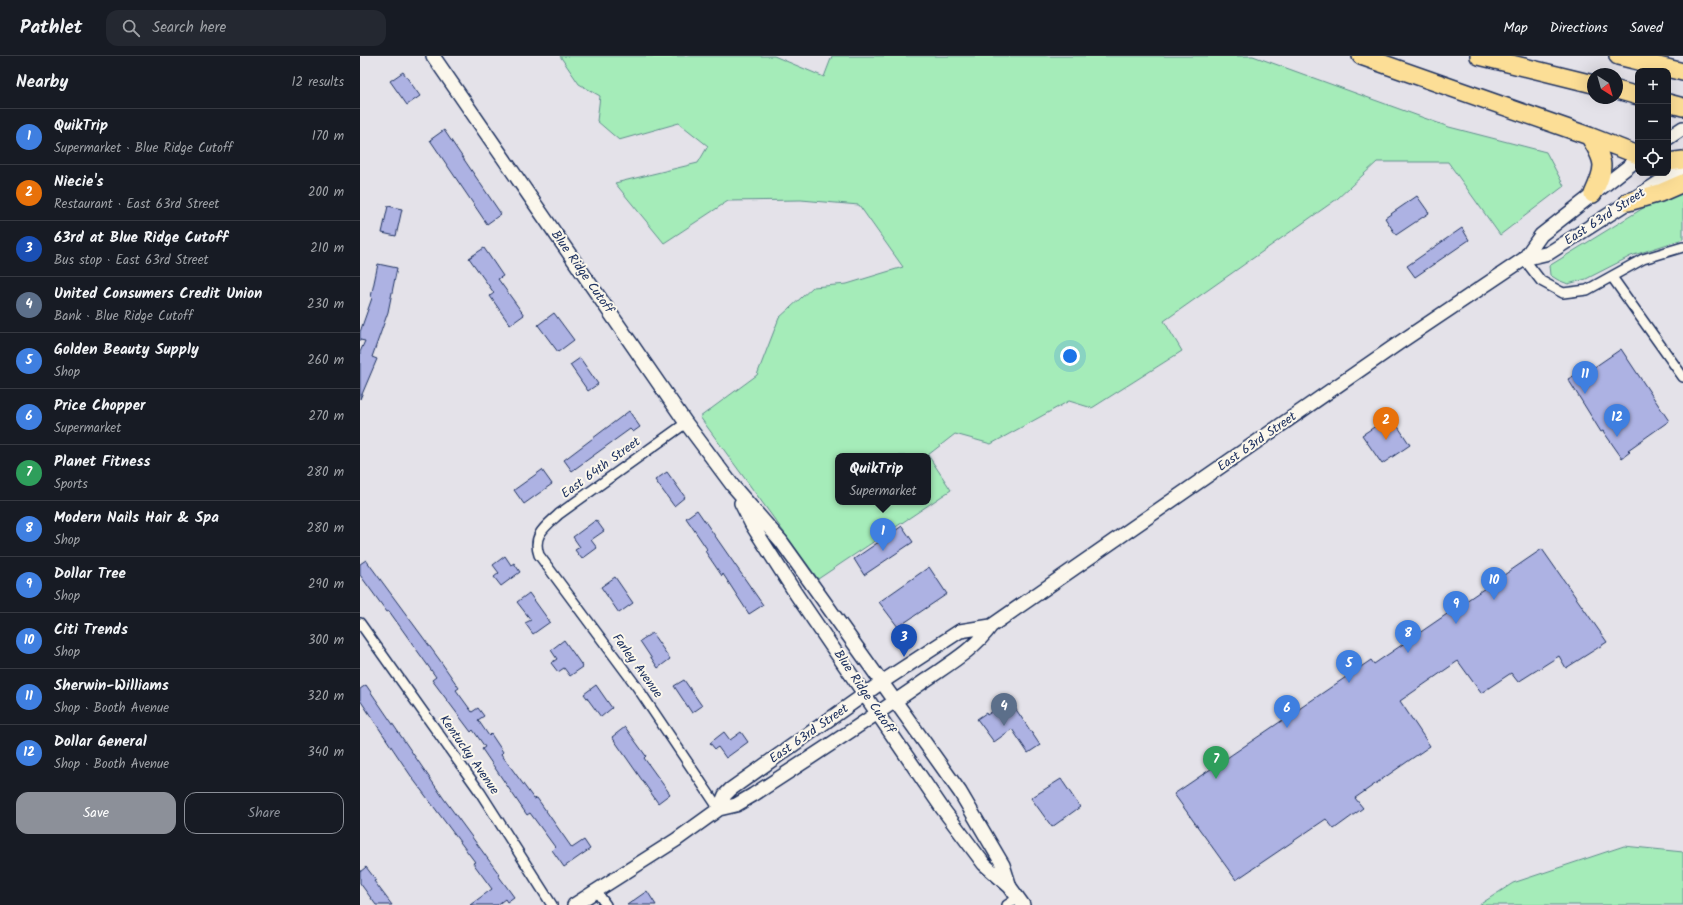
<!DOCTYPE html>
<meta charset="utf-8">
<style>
body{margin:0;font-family:Kalam,sans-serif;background:#242831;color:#f1f3f6}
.controls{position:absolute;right:12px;top:12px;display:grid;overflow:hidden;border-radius:8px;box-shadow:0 4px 16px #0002}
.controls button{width:36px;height:36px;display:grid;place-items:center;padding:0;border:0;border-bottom:1px solid #363941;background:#171b24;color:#f1f3f6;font:20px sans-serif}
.compass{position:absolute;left:1227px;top:12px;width:36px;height:36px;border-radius:50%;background:#171b24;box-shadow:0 4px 16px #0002;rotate:143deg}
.you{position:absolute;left:710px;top:300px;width:14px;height:14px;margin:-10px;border:3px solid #fff;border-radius:50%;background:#1a73e8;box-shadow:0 0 0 6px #1a73e833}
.badge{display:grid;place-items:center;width:26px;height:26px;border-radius:50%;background:#8c9099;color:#fff;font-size:13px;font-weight:700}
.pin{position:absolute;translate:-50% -33px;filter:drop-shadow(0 1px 2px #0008)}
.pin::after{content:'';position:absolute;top:21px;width:14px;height:12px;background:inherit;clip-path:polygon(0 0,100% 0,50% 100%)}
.popup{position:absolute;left:475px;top:397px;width:96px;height:52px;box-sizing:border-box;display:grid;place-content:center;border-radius:8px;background:#171b24;filter:drop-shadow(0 1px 3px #0005);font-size:13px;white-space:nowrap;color:#9ea1a6}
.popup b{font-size:15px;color:#f1f3f6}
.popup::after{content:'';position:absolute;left:50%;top:100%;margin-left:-8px;border:8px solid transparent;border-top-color:#171b24}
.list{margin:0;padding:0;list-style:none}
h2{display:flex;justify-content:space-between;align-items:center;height:52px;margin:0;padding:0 16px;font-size:17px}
h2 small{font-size:13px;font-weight:400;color:#9ea1a6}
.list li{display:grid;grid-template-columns:26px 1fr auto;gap:12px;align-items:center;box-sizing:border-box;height:56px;padding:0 16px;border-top:1px solid #363941}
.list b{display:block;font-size:15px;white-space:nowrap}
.list p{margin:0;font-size:13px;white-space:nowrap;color:#9ea1a6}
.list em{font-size:13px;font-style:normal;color:#9ea1a6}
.actions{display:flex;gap:8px;padding:12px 16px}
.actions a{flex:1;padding:9px 0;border:1px solid #8c9099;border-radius:12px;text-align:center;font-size:14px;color:#8c9099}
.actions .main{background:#8c9099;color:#fff}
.icon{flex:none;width:22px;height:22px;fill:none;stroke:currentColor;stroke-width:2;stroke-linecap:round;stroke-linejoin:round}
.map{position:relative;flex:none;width:1323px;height:849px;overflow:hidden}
header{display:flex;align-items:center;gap:24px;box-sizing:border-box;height:56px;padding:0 20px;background:#171b24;border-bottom:1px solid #363941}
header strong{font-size:19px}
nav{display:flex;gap:22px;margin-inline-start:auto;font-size:14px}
.search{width:280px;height:36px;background:#242831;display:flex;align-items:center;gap:10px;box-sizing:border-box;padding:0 14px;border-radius:12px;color:#9ea1a6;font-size:15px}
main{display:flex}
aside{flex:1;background:#171b24}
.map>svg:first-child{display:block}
.green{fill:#a5ecb9;stroke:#608e8c;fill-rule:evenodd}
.building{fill:#adb2e3;stroke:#1b2f5e}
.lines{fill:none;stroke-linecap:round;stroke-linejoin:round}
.street-casing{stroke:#1b2f5e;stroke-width:12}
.secondary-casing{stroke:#1b2f5e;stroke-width:16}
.highway-casing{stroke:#1b2f5e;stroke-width:20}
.street{stroke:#fbf7ec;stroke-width:9}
.secondary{stroke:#fbf7ec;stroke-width:13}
.highway{stroke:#fcde96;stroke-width:17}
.labels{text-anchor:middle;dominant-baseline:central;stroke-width:4;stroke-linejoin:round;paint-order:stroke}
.street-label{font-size:13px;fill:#1b2f5e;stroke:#fbf7ec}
</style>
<header>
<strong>Pathlet</strong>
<div class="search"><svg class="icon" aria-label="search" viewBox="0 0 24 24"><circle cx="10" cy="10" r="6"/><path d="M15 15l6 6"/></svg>Search here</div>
<nav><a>Map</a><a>Directions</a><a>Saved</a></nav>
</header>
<main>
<aside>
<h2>Nearby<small>12 results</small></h2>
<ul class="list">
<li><span class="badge" style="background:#3f7fe0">1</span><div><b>QuikTrip</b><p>Supermarket · Blue Ridge Cutoff</p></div><em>170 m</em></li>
<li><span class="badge" style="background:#e8710a">2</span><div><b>Niecie's</b><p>Restaurant · East 63rd Street</p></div><em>200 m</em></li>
<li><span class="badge" style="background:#1a4fb4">3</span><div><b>63rd at Blue Ridge Cutoff</b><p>Bus stop · East 63rd Street</p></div><em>210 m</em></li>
<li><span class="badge" style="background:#5c6f8a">4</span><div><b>United Consumers Credit Union</b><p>Bank · Blue Ridge Cutoff</p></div><em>230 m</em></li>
<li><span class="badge" style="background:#3f7fe0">5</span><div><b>Golden Beauty Supply</b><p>Shop</p></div><em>260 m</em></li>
<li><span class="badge" style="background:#3f7fe0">6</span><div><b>Price Chopper</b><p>Supermarket</p></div><em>270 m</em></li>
<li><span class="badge" style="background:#2e9e5b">7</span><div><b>Planet Fitness</b><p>Sports</p></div><em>280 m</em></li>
<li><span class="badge" style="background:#3f7fe0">8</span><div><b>Modern Nails Hair &amp; Spa</b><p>Shop</p></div><em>280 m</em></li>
<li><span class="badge" style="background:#3f7fe0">9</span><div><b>Dollar Tree</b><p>Shop</p></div><em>290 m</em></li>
<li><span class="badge" style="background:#3f7fe0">10</span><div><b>Citi Trends</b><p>Shop</p></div><em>300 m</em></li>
<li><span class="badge" style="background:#3f7fe0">11</span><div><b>Sherwin-Williams</b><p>Shop · Booth Avenue</p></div><em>320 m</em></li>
<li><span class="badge" style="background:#3f7fe0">12</span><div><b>Dollar General</b><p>Shop · Booth Avenue</p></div><em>340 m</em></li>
</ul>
<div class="actions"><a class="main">Save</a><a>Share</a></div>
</aside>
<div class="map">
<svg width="1323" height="849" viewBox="0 0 1323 849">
<rect width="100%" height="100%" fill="#e4e2e9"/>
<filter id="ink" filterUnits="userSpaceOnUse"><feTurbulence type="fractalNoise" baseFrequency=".025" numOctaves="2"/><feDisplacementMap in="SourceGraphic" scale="8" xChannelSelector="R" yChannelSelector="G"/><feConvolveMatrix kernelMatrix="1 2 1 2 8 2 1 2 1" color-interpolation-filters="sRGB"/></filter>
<g filter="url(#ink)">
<path class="green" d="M 200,0 L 414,0 L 464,21 L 472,0 L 893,0 L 1089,71 L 1186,96 L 1204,130 L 1140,179 L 1088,106 L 1017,106 L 977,143 L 804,265 L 822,295 L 732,352 L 709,345 L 631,388 L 595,378 L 568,399 L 591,434 L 458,523 L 340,361 L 397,319 L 419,262 L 453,231 L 487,228 L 543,211 L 499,149 L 441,144 L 368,145 L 304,187 L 255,127 L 338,107 L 348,90 L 319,67 L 259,84 L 237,65 L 240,40 L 219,28 ZM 478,400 L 568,400 L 568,446 L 478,446 Z
M 1323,133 L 1323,183 L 1271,200 L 1226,223 L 1208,228 L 1198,224 L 1190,219 L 1189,210 L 1298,143 Z
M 1264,790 L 1323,796 L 1323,849 L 1119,849 L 1153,827 Z"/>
<path class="building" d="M 43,16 L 60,40 L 47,49 L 30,25 Z
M 84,74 L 141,158 L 127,168 L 70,84 Z
M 1057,140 L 1069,157 L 1036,179 L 1025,162 Z
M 28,150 L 42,153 L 36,180 L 22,177 Z
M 1102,172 L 1109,184 L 1055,221 L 1047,210 Z
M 124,192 L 143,220 L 138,223 L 164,259 L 150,269 L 130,240 L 134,237 L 109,202 Z
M 18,208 L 37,212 L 28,256 L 12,301 L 17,303 L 0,343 L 0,296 L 5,285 L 0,284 L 0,276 L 12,242 L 11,241 Z
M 194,257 L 214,284 L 198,296 L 178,269 Z
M 1261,293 L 1309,365 L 1268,394 L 1270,396 L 1262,402 L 1243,375 L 1241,376 L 1208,323 L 1217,318 L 1220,321 Z
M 220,302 L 238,328 L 228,335 L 210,309 Z
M 269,355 L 280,371 L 273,376 L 270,373 L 212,415 L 204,404 Z
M 1031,360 L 1050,389 L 1022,408 L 1002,379 Z
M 182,414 L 192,428 L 164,448 L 154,434 Z
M 307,416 L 325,441 L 314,450 L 295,424 Z
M 337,454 L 403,549 L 389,558 L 363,518 L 362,520 L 345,495 L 347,493 L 326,462 Z
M 236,464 L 244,475 L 231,484 L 237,492 L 222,503 L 215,494 L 220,491 L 213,481 Z
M 542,470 L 553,486 L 504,519 L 494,503 Z
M 1182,493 L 1247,586 L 1206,612 L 1199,600 L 1158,626 L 1151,617 L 1121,637 L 1098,605 L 1040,645 L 1070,690 L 995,742 L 1003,752 L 974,773 L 966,763 L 876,824 L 814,738 L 1011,604 L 1014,608 Z
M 145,500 L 151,509 L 154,507 L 160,516 L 141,530 L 134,521 L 139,517 L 133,509 Z
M 6,504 L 79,603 L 99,632 L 96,634 L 112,656 L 118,652 L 124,660 L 118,664 L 129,680 L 131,678 L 143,696 L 141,698 L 174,743 L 177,742 L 212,792 L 224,784 L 230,793 L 204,811 L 192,794 L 195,791 L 170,757 L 167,759 L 122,693 L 125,691 L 113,674 L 111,676 L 72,624 L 76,621 L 29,555 L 27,556 L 0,519 L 0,508 Z
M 569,511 L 587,538 L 538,571 L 519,546 Z
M 255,521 L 273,547 L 259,557 L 241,531 Z
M 169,537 L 190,566 L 173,578 L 165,567 L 171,564 L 157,546 Z
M 292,577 L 310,603 L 298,612 L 280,585 Z
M 204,584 L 223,611 L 210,620 L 204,612 L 198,616 L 191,607 L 197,603 L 191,594 Z
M 324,624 L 342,650 L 332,657 L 314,630 Z
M 6,629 L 84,743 L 139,818 L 138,819 L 154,841 L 147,846 L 145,843 L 137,849 L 110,849 L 132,833 L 113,807 L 115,806 L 53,723 L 0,644 L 0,633 Z
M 236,629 L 252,652 L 241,661 L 224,638 Z
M 653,649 L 680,689 L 668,697 L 652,673 L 634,686 L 617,663 L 626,657 L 627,659 L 633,655 L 636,660 Z
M 265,671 L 286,700 L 284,702 L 310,738 L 298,747 L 252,681 Z
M 364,676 L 370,684 L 381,676 L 388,686 L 366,702 L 358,691 L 355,693 L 350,687 Z
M 701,723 L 720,751 L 692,771 L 671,742 Z
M 6,811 L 16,824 L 14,825 L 32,849 L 16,849 L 0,827 L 0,816 Z
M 287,835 L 296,849 L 267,849 Z"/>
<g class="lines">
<defs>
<path id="street" d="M 1164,203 L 1181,225 L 1203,237 L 1227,234 L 1283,203 L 1323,191
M 1252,221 L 1323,321
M 326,367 L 199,458 C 185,471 172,479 179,499 L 277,631 L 359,753
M 0,567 L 120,736 L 192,849
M 237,836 L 246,849
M 647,849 L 658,842"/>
<path id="secondary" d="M 73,0 L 326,367 L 373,430 L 421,485 L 600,736 L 643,809 L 650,831
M 1308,82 L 1323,72
M 1164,203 L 1181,179 L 1278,103
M 381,447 L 392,469 L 436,538 L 582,752 L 624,808 L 650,831 L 663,849
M 359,753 L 365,739 L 371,733 L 522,626 L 600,575 L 631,570
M 214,849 L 316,784 L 359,753 L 376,749 L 393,739 C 450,702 507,665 563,626 C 587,609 614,594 631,570 L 1039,287 L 1164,203 L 1189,197 L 1323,111"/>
<path id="highway" d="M 1001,0 L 1229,80 L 1278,99
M 1119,0 L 1233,28
M 1258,0 L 1323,16
M 1257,34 L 1278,40
M 1308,47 L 1323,51
M 1229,80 C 1245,106 1246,110 1233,138
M 1308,106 L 1323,104
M 1268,146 L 1300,137 L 1323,127"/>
</defs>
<use href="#street" class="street-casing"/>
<use href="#secondary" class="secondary-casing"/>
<use href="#highway" class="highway-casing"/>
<use href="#street" class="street"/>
<use href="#secondary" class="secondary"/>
<use href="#highway" class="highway"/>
</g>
</g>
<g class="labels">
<g class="street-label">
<text transform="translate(1245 161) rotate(-33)">East 63rd Street</text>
<text transform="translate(222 216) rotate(55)">Blue Ridge Cutoff</text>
<text transform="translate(897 386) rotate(-35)">East 63rd Street</text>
<text transform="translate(241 412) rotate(-36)">East 64th Street</text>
<text transform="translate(277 610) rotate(54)">Farley Avenue</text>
<text transform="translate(504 636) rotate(56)">Blue Ridge Cutoff</text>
<text transform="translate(449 678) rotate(-35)">East 63rd Street</text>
<text transform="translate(109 699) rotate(55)">Kentucky Avenue</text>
</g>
</g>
</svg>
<div class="controls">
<button>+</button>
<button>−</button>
<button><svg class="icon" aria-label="locate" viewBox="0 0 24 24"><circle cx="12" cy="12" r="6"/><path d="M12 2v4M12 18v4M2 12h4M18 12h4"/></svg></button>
</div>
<svg class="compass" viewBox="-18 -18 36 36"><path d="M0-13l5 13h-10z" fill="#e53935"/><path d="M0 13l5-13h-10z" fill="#9ea1a6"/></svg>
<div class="you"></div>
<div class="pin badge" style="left:523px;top:495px;background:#3f7fe0">1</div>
<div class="popup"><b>QuikTrip</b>Supermarket</div>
<div class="pin badge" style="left:1026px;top:384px;background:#e8710a">2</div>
<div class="pin badge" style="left:544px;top:601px;background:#1a4fb4">3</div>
<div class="pin badge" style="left:644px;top:670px;background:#5c6f8a">4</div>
<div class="pin badge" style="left:989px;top:627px;background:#3f7fe0">5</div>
<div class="pin badge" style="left:927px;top:672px;background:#3f7fe0">6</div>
<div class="pin badge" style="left:856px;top:723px;background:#2e9e5b">7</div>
<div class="pin badge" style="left:1048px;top:597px;background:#3f7fe0">8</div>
<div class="pin badge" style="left:1096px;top:568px;background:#3f7fe0">9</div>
<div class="pin badge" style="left:1134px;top:544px;background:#3f7fe0">10</div>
<div class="pin badge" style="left:1225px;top:338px;background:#3f7fe0">11</div>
<div class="pin badge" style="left:1257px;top:381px;background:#3f7fe0">12</div>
</div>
</main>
